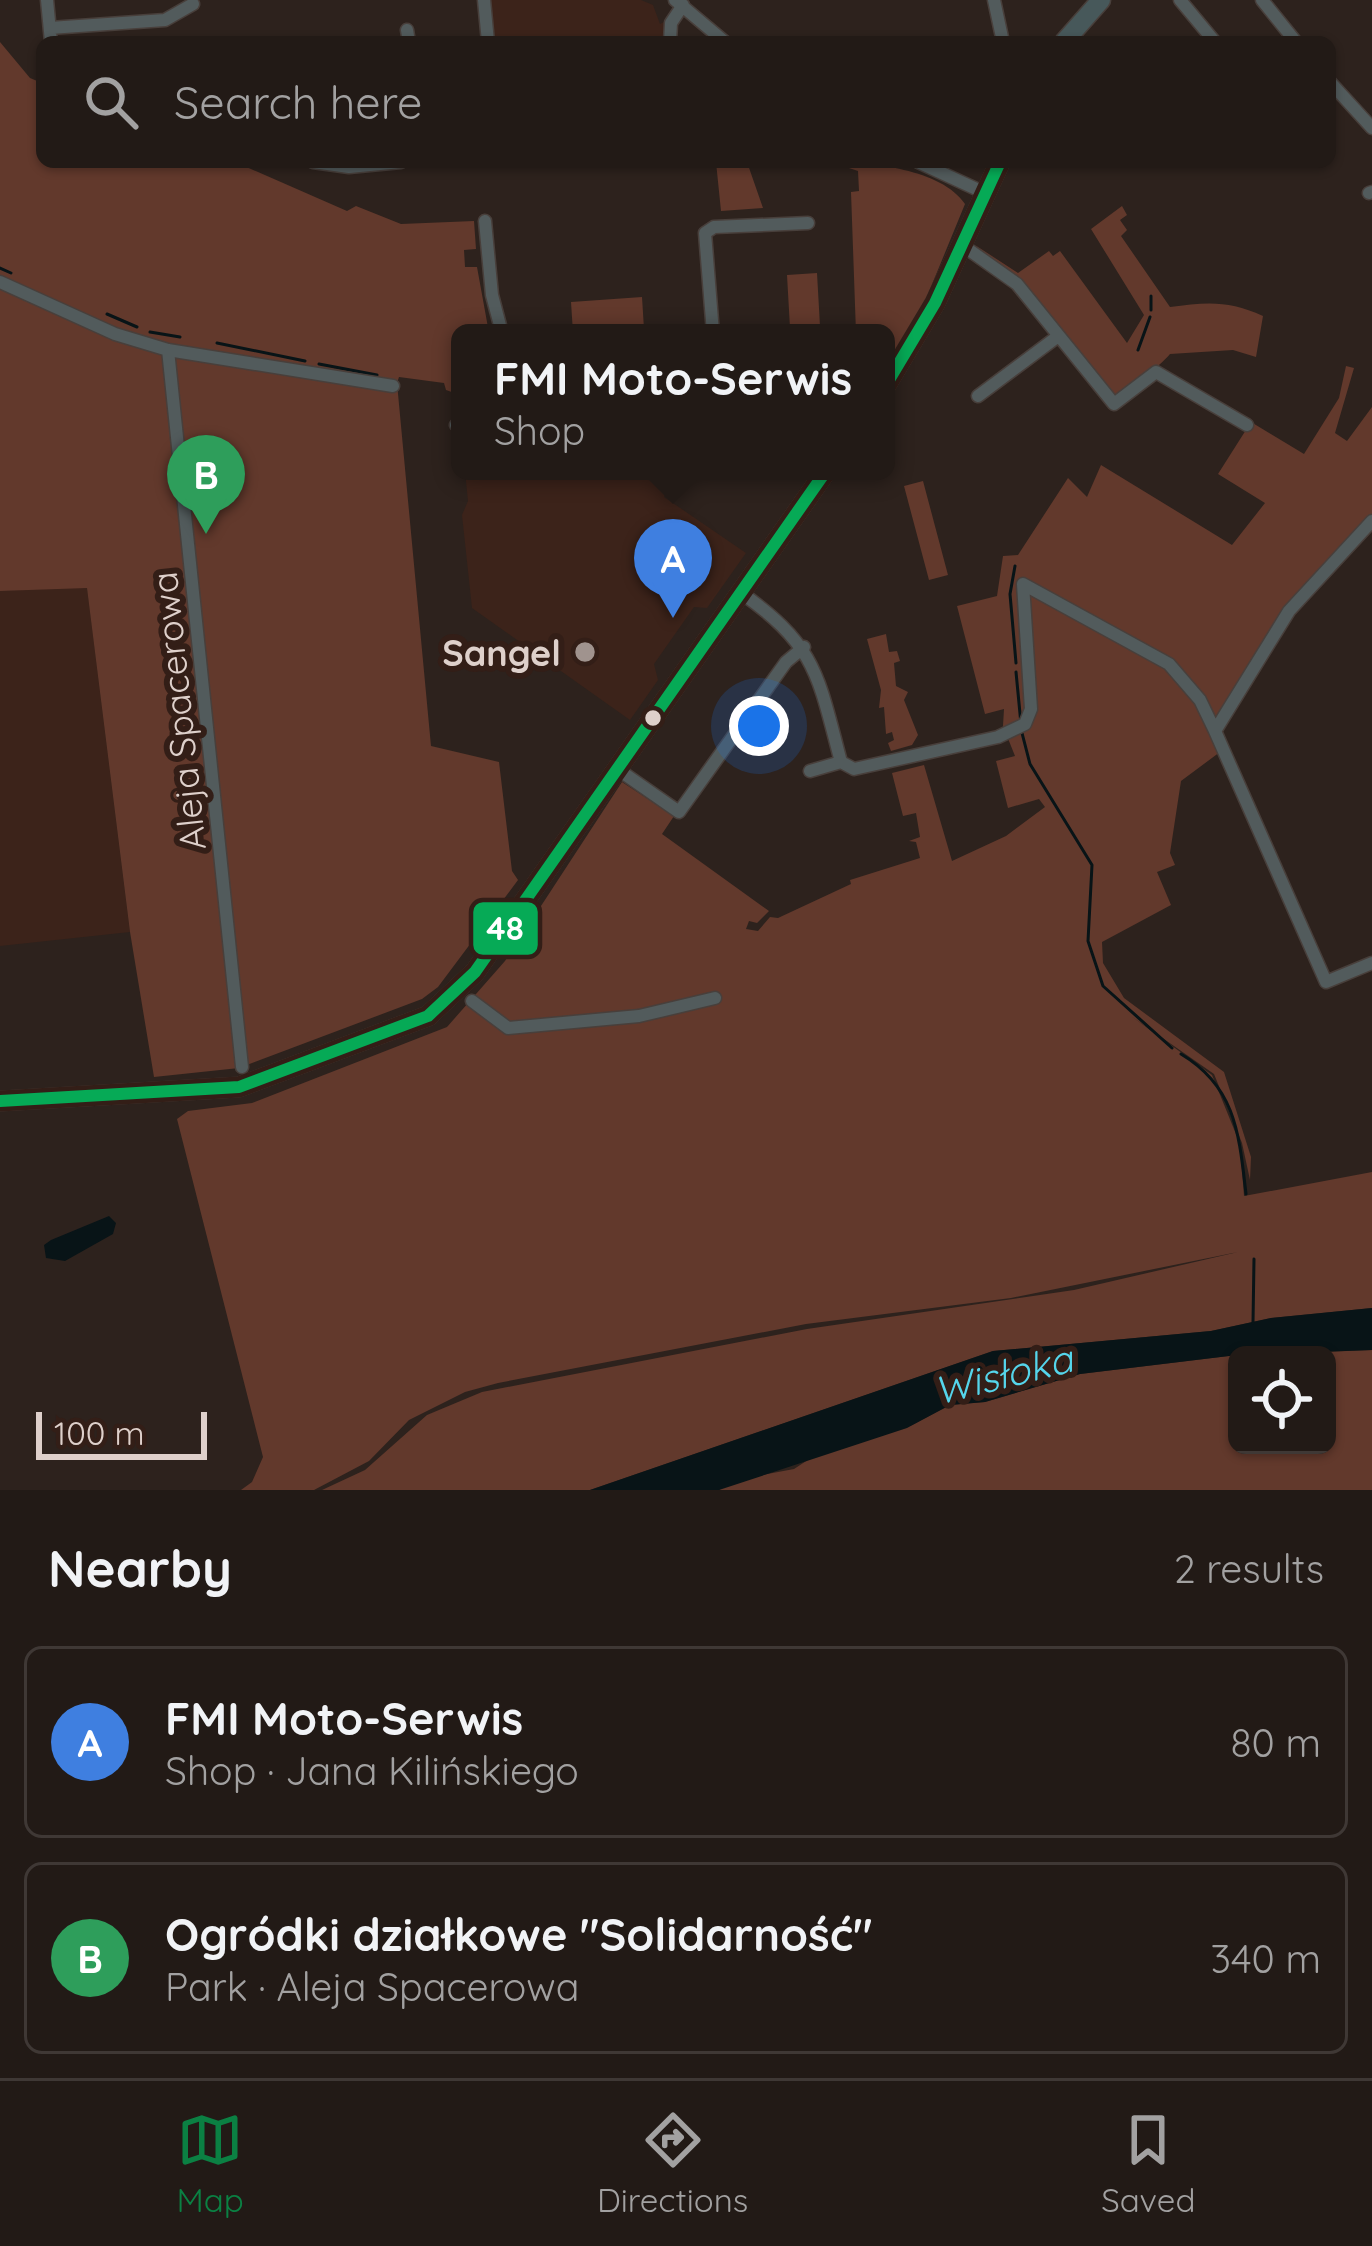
<!DOCTYPE html>
<meta charset="utf-8">
<style>
body{margin:0;font-family:Quicksand,sans-serif;background:#2e2723;color:#f1f3f6}
.controls{position:absolute;right:36px;bottom:36px;display:grid;overflow:hidden;border-radius:18px;box-shadow:0 3px 9px #0004}
.controls button{width:108px;height:108px;display:grid;place-items:center;padding:0;border:0;border-bottom:3px solid #3f3835;background:#221a16;color:#f1f3f6;font:60px sans-serif}
.scale{position:absolute;left:36px;bottom:30px;width:171px;box-sizing:border-box;padding-left:12px;border:6px solid #ded0cb;border-top:0;font-size:33px;line-height:42px;white-space:nowrap;color:#ded0cb;-webkit-text-stroke:9px #331e17;paint-order:stroke}
.you{position:absolute;left:759px;top:726px;width:42px;height:42px;margin:-30px;border:9px solid #fff;border-radius:50%;background:#1a73e8;box-shadow:0 0 0 18px #1a73e833}
.badge{display:grid;place-items:center;width:78px;height:78px;border-radius:50%;background:#0b8043;color:#fff;font-size:39px;font-weight:700}
.pin{position:absolute;translate:-50% -99px;filter:drop-shadow(0 3px 6px #0008)}
.pin::after{content:'';position:absolute;top:63px;width:42px;height:36px;background:inherit;clip-path:polygon(0 0,100% 0,50% 100%)}
.popup{position:absolute;left:451px;top:324px;width:444px;height:156px;box-sizing:border-box;display:grid;place-content:center;border-radius:18px;background:#221a16;filter:drop-shadow(0 3px 9px #0005);font-size:39px;white-space:nowrap;color:#a2a1a1}
.popup b{font-size:45px;color:#f1f3f6}
.popup::after{content:'';position:absolute;left:50%;top:100%;margin-left:-24px;border:24px solid transparent;border-top-color:#221a16}
.list{margin:0;padding:0;list-style:none}
h2{display:flex;justify-content:space-between;align-items:center;height:156px;margin:0;padding:0 48px;font-size:51px}
h2 small{font-size:39px;font-weight:400;color:#a2a1a1}
.list li{display:grid;grid-template-columns:78px 1fr auto;gap:36px;align-items:center;box-sizing:border-box;height:192px;margin:0 24px 24px;padding:0 24px;border:3px solid #3f3835;border-radius:18px}
.list b{display:block;font-size:45px;white-space:nowrap}
.list p{margin:0;font-size:39px;white-space:nowrap;color:#a2a1a1}
.list em{font-size:39px;font-style:normal;color:#a2a1a1}
.icon{flex:none;width:66px;height:66px;fill:none;stroke:currentColor;stroke-width:2;stroke-linecap:round;stroke-linejoin:round}
.map{position:relative;flex:none;width:1372px;height:1490px;overflow:hidden}
.search{position:absolute;background:#221a16;box-shadow:0 3px 9px #0004;left:36px;right:36px;top:36px;height:132px;display:flex;align-items:center;gap:30px;box-sizing:border-box;padding:0 42px;border-radius:18px;color:#a2a1a1;font-size:45px}
.sheet{height:588px;background:#221a16}
nav{display:flex;justify-content:space-around;align-items:center;box-sizing:border-box;height:168px;border-top:3px solid #3f3835;background:#221a16;font-size:33px;color:#a2a1a1}
nav a{display:grid;justify-items:center;gap:6px}
nav .on{color:#0b8043}
.map>svg:first-child{display:block}
.built{fill:#3c231a}
.green{fill:#62392c}
.water{fill:#081417}
.lines{fill:none;stroke-linecap:round;stroke-linejoin:round}
.stream{stroke:#081417;stroke-width:3}
.street-casing{stroke:#483f3b;stroke-width:15}
.secondary-casing{stroke:#483f3b;stroke-width:21}
.street{stroke:#525b5c;stroke-width:12}
.secondary{stroke:#47585a;stroke-width:18}
.bus-1-casing{stroke:#331e17;stroke-width:21}
.bus-1{stroke:#06aa56;stroke-width:12}
.poi-dot{fill:#a0938e;stroke:#331e17;stroke-width:4.5}
.bus-dot{fill:#ded0cb;stroke:#331e17;stroke-width:4.5}
.labels{text-anchor:middle;dominant-baseline:central;stroke-width:12;stroke-linejoin:round;paint-order:stroke}
.poi-label{font-size:36px;font-weight:bold;fill:#ded0cb;stroke:#331e17;text-anchor:end}
.street-label{font-size:36px;fill:#ded0cb;stroke:#331e17}
.water-label{font-size:39px;font-style:italic;fill:#55d5eb;stroke:#331e17}
.line-badge{stroke:#331e17;stroke-width:4.5}
.badge-label{font-size:33px;text-anchor:middle;font-weight:bold;fill:#fff}
</style>
<div class="map">
<svg width="1372" height="1490" viewBox="0 0 1372 1490">
<rect width="100%" height="100%" fill="#2d221d"/>
<path class="built" d="M 490,0 L 641,0 L 653,5 L 660,24 L 664,22 L 665,42 L 582,42 L 571,36 L 495,42 Z
M 465,471 L 674,471 L 664,497 L 746,553 L 707,608 L 694,607 L 661,654 L 654,664 L 658,680 L 630,720 L 472,608 L 462,515 L 468,501 Z
M 87,587 L 130,932 L 0,946 L 0,591 Z"/>
<path class="green" d="M 0,42 L 30,78 L 42,83 L 42,162 L 235,162 L 347,211 L 356,206 L 401,224 L 474,221 L 476,249 L 464,250 L 465,267 L 477,267 L 489,333 L 460,333 L 460,395 L 446,390 L 444,383 L 399,377 L 397,383 L 431,746 L 499,762 L 512,871 L 518,880 L 438,987 L 422,999 L 239,1068 L 154,1077 L 130,932 L 87,588 L 0,591 Z
M 716,162 L 747,162 L 763,208 L 721,211 Z
M 831,162 C 870,162 942,169 965,204 L 926,299 L 889,363 L 886,333 L 856,333 L 851,192 L 859,191 L 858,171 Z
M 1122,206 L 1127,215 L 1120,220 L 1127,230 L 1121,236 L 1170,307 C 1206,302 1229,300 1263,316 L 1256,357 L 1233,350 L 1170,354 C 1160,366 1128,391 1113,397 L 1017,279 L 975,245 L 1018,273 L 1049,251 L 1053,256 L 1060,251 L 1127,343 L 1144,315 L 1091,229 Z
M 817,273 L 820,326 L 790,328 L 787,275 Z
M 642,297 L 644,329 L 573,333 L 571,302 Z
M 1346,366 L 1354,368 L 1335,433 L 1347,441 L 1372,407 L 1372,515 L 1290,605 L 1218,735 L 1220,752 L 1181,781 L 1170,853 L 1175,865 L 1157,872 L 1171,905 L 1102,942 L 1103,963 L 1124,998 L 1224,1072 L 1251,1157 L 1250,1180 L 1242,1143 L 1214,1074 L 1131,1016 L 1212,1075 L 1240,1144 L 1244,1196 L 1372,1172 L 1372,1308 L 1271,1318 L 1211,1331 L 993,1351 L 590,1490 L 322,1490 L 365,1470 L 427,1415 L 482,1392 L 807,1329 L 1074,1290 L 1238,1252 L 1011,1298 L 806,1324 L 498,1383 L 465,1392 L 409,1420 L 369,1461 L 314,1490 L 241,1490 L 252,1482 L 263,1457 L 177,1119 L 188,1111 L 252,1103 L 447,1027 L 505,961 L 622,782 L 674,816 L 662,834 L 769,911 L 757,923 L 749,921 L 746,929 L 758,931 L 770,917 L 778,918 L 851,884 L 850,880 L 920,858 L 916,842 L 909,841 L 920,837 L 916,813 L 903,816 L 892,773 L 924,765 L 952,861 L 1006,836 L 1045,807 L 1039,799 L 1008,808 L 996,761 L 1015,756 L 1003,726 L 1004,709 L 985,714 L 957,606 L 997,596 L 1003,556 L 1018,555 L 1068,478 L 1087,497 L 1101,465 L 1232,545 L 1265,503 L 1218,474 L 1251,422 L 1304,454 L 1339,398 Z
M 923,481 L 948,575 L 929,580 L 904,486 Z
M 886,634 L 889,652 L 897,651 L 900,661 L 894,663 L 896,686 L 908,692 L 904,700 L 918,735 L 912,745 L 891,751 L 888,743 L 894,740 L 892,732 L 886,734 L 884,707 L 879,708 L 881,690 L 867,639 Z
M 1372,1350 L 1372,1490 L 719,1490 L 735,1480 L 794,1469 L 817,1454 L 912,1425 L 950,1405 L 985,1402 L 1080,1374 L 1237,1355 L 1237,1445 L 1327,1445 L 1327,1355 L 1242,1355 Z"/>
<path class="water" d="M 109,1216 L 116,1223 L 113,1234 L 65,1261 L 46,1258 L 44,1245 L 51,1240 Z
M 1372,1308 L 1372,1350 L 1237,1355 L 1080,1374 L 985,1402 L 950,1405 L 907,1428 L 719,1490 L 590,1490 L 993,1351 L 1211,1331 L 1271,1318 Z"/>
<g class="lines">
<path class="stream" d="M 0,268 L 11,273
M 1151,310 L 1151,296
M 107,314 L 137,327
M 150,332 L 180,337
M 217,343 L 305,361
M 1138,350 L 1150,317
M 319,364 L 377,375
M 1015,566 L 1010,594 L 1016,663
M 1016,672 L 1021,724
M 1022,733 L 1030,764 L 1092,865 L 1088,941 L 1103,986 L 1172,1048
M 1181,1054 C 1236,1087 1239,1134 1246,1194
M 1253,1323 L 1254,1259"/>
<defs>
<path id="street" d="M 47,0 L 51,42
M 484,0 L 488,42
M 675,0 L 725,42
M 994,0 L 1003,42
M 1180,0 L 1215,42
M 1262,0 L 1296,42
M 50,28 L 165,20 L 193,4
M 407,30 L 409,42
M 670,42 L 671,23 L 683,5
M 1330,82 L 1372,128
M 313,162 L 349,167 L 401,162
M 918,162 L 985,193
M 1369,193 L 1372,192
M 485,221 L 492,295 L 502,333
M 962,245 L 1017,284 L 1114,404 L 1156,372 L 1247,425
M 0,282 L 115,334 L 168,350 L 393,386
M 713,333 L 705,233 L 714,227 L 808,223
M 168,350 L 242,1067
M 978,396 L 1057,337
M 456,425 L 460,424
M 1372,521 L 1289,611 L 1215,731 L 1326,982 L 1372,963
M 740,592 C 817,646 818,676 841,762 L 854,769 L 998,737 L 1025,724 L 1031,709 L 1023,584 L 1169,664 L 1200,700 L 1215,731
M 616,768 L 679,812 L 786,662 L 804,647
M 810,771 L 841,762
M 472,1001 L 508,1028 L 639,1016 L 715,998"/>
<path id="secondary" d="M 1064,42 L 1101,0
M 886,385 L 935,303 L 1000,162
M 0,1101 L 239,1087 L 428,1016 L 475,972 L 826,471"/>
</defs>
<use href="#street" class="street-casing"/>
<use href="#secondary" class="secondary-casing"/>
<use href="#street" class="street"/>
<use href="#secondary" class="secondary"/>
<defs>
<path id="bus-1" d="M 886,385 L 935,303 L 1000,162
M 0,1101 L 239,1087 L 428,1016 L 475,972 L 826,471"/>
</defs>
<use href="#bus-1" class="bus-1-casing"/>
<use href="#bus-1" class="bus-1"/>
</g>
<circle class="poi-dot" cx="585" cy="652" r="12"/>
<circle class="bus-dot" cx="653" cy="718" r="10"/>
<g class="labels">
<g class="poi-label">
<text x="561" y="652">Sangel</text>
</g>
<g class="street-label">
<text transform="translate(178 711) rotate(-96)">Aleja Spacerowa</text>
</g>
<g class="water-label">
<text transform="translate(1003 1374) rotate(-14)">Wisłoka</text>
</g>
</g>
<rect class="line-badge" x="471" y="900" width="69" height="57" rx="12" fill="#06aa56"/>
<g class="badge-label">
<text x="505" y="940">48</text>
</g>
</svg>
<div class="controls">
<button><svg class="icon" aria-label="locate" viewBox="0 0 24 24"><circle cx="12" cy="12" r="6"/><path d="M12 2v4M12 18v4M2 12h4M18 12h4"/></svg></button>
</div>
<div class="scale">100 m</div>
<div class="you"></div>
<div class="pin badge" style="left:673px;top:618px;background:#3f7fe0">A</div>
<div class="popup"><b>FMI Moto-Serwis</b>Shop</div>
<div class="pin badge" style="left:206px;top:534px;background:#2e9e5b">B</div>
<div class="search"><svg class="icon" aria-label="search" viewBox="0 0 24 24"><circle cx="10" cy="10" r="6"/><path d="M15 15l6 6"/></svg>Search here</div>
</div>
<section class="sheet">
<h2>Nearby<small>2 results</small></h2>
<ul class="list">
<li><span class="badge" style="background:#3f7fe0">A</span><div><b>FMI Moto-Serwis</b><p>Shop · Jana Kilińskiego</p></div><em>80 m</em></li>
<li><span class="badge" style="background:#2e9e5b">B</span><div><b>Ogródki działkowe &quot;Solidarność&quot;</b><p>Park · Aleja Spacerowa</p></div><em>340 m</em></li>
</ul>
</section>
<nav>
<a class="on"><svg class="icon" aria-label="map" viewBox="0 0 24 24"><path d="M3 6l6-2 6 2 6-2v14l-6 2-6-2-6 2zM9 4v14M15 6v14"/></svg>Map</a>
<a><svg class="icon" aria-label="directions" viewBox="0 0 24 24"><path d="M12 3l9 9-9 9-9-9zM9 14v-3h6M13 9l2 2-2 2"/></svg>Directions</a>
<a><svg class="icon" aria-label="saved" viewBox="0 0 24 24"><path d="M7 4h10v16l-5-4-5 4z"/></svg>Saved</a>
</nav>
